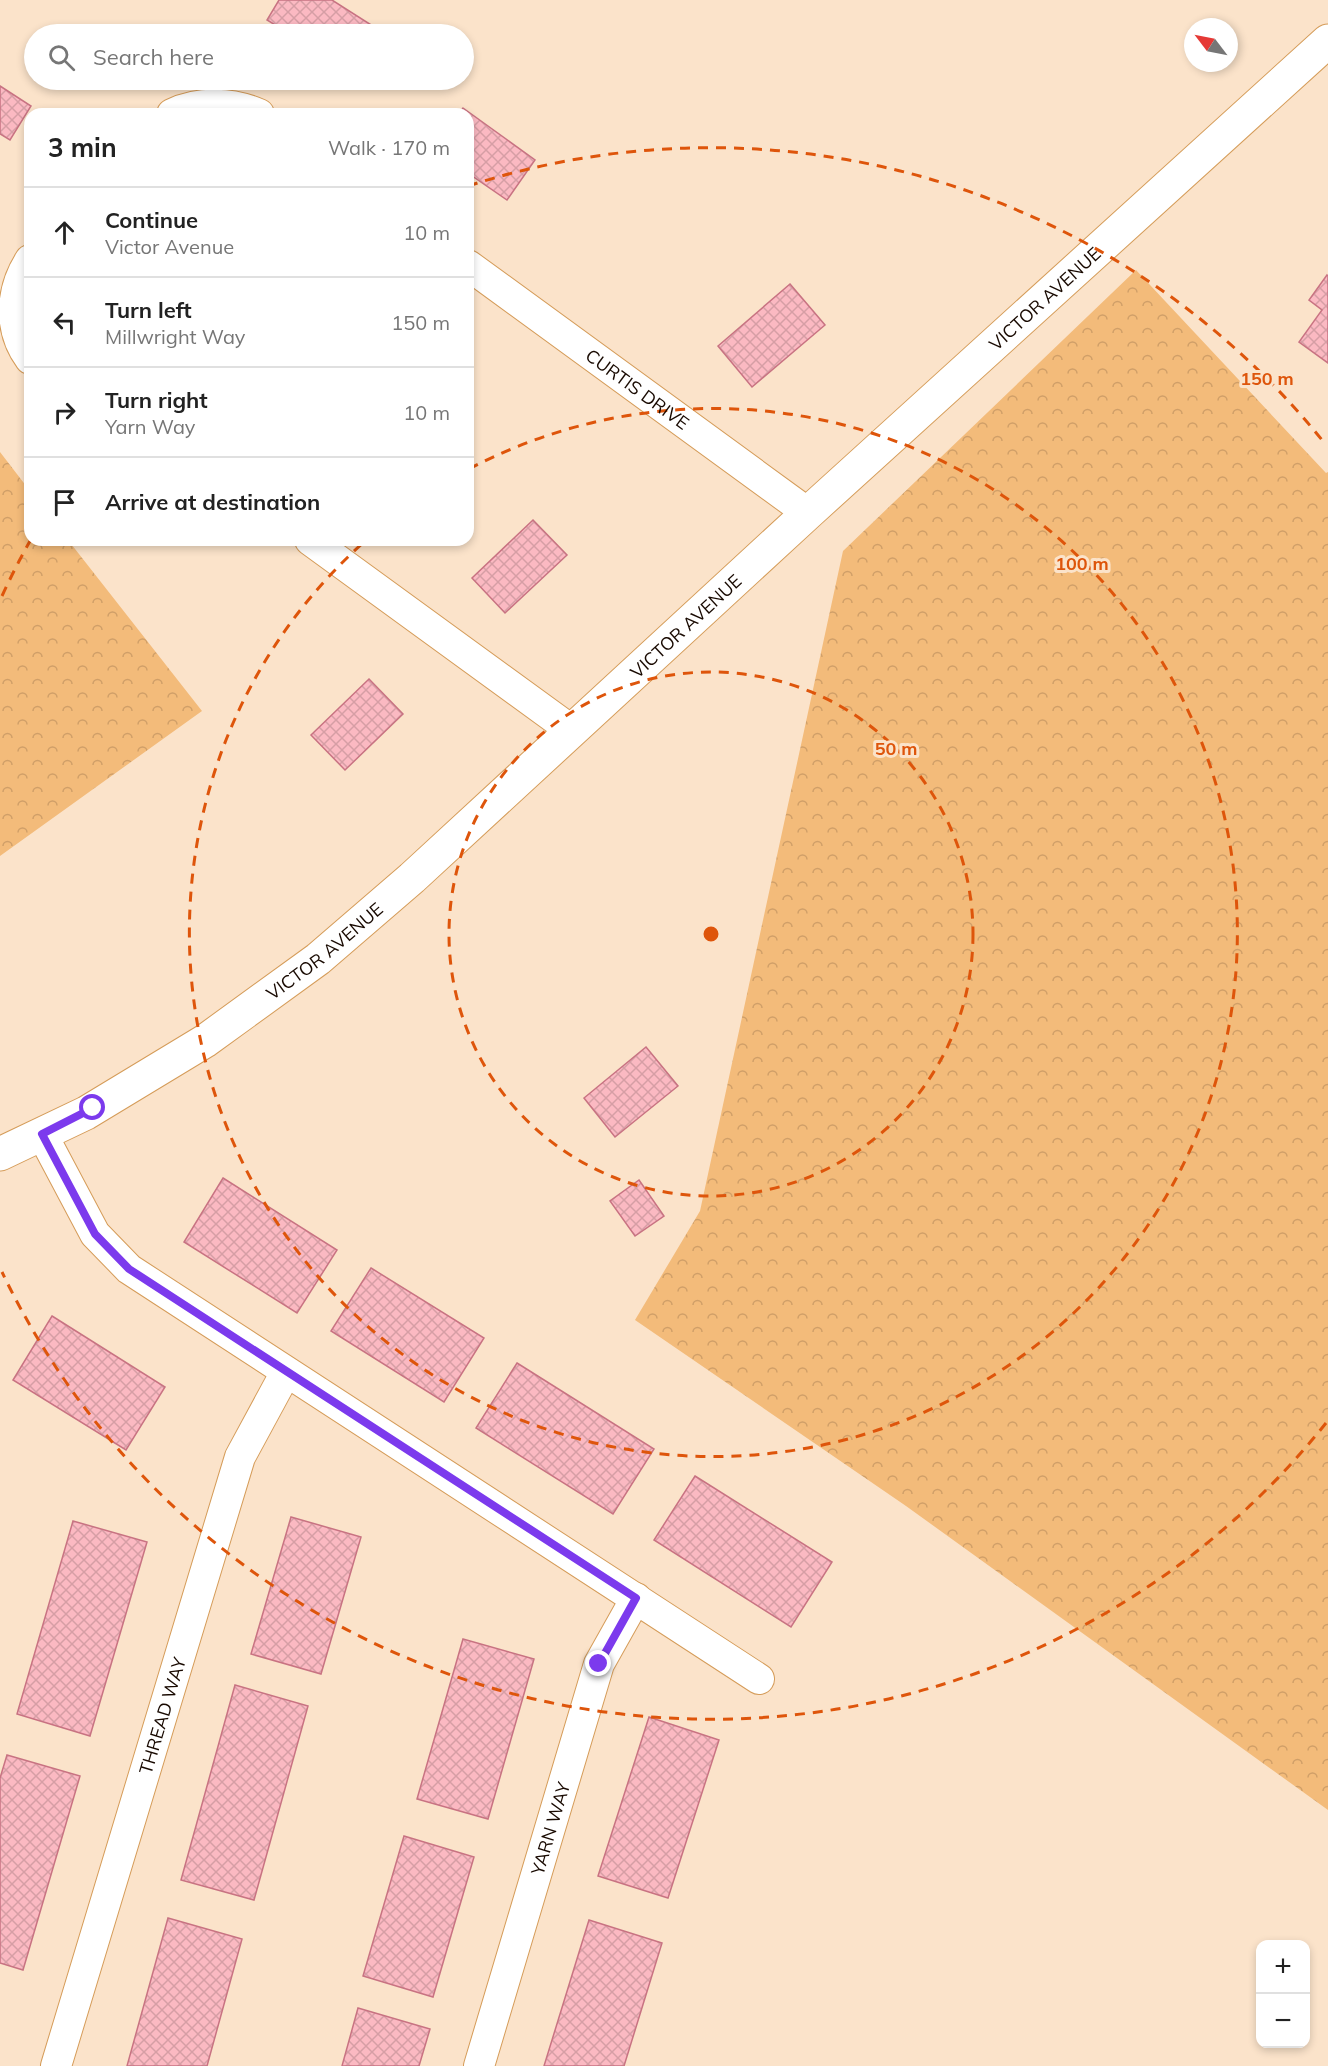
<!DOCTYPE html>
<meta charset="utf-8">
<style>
body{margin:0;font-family:Mulish,sans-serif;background:#f2f2f2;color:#222}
.controls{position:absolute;right:18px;bottom:18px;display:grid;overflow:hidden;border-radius:12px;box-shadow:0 3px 9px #0003}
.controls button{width:54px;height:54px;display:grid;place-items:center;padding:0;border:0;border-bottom:2px solid #e0e0e0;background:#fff;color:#222;font:30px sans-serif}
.compass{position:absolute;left:1184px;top:18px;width:54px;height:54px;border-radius:50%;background:#fff;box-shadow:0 3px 9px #0003;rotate:302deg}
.stop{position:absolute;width:18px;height:18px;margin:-14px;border:4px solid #7c3aed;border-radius:50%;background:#fff}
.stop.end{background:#7c3aed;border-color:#fff;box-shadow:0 2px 6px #0008}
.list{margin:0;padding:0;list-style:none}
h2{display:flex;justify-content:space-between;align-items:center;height:78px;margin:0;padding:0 24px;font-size:26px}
h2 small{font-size:20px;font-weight:400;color:#767676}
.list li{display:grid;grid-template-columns:39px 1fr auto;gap:18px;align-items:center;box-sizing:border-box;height:90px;padding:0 24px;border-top:2px solid #e0e0e0}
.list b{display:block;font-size:22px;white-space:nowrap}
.list p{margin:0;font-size:20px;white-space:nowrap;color:#767676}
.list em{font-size:20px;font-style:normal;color:#767676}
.icon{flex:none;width:33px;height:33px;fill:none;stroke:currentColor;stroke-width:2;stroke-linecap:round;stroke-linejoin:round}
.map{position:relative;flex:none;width:1328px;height:2066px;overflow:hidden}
.search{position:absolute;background:#fff;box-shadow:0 3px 9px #0003;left:24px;top:24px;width:450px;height:66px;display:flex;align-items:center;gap:15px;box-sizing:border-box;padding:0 21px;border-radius:33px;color:#767676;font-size:22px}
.panel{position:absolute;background:#fff;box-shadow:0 3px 9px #0003;left:24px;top:108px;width:450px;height:438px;border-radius:18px}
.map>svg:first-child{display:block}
.forest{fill:url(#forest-crowns)}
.building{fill:url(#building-cross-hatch);stroke:#c87382;stroke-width:1.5}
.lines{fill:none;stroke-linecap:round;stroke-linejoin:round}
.street-casing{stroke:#d59c59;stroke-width:32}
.secondary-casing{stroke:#d59c59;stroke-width:35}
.street{stroke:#fff;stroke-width:30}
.secondary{stroke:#fff;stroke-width:33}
.route{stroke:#7c3aed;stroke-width:8}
.ring{fill:none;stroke:#de550b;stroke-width:3;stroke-dasharray:10 8}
.labels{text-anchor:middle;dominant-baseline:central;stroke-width:6;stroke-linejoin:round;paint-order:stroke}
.street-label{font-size:18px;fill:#180900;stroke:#fbe3ca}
.centre{fill:#de550b;stroke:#fbe3ca;stroke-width:3}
.ring-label{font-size:18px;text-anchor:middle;font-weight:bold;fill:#de550b;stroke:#fbe3ca;stroke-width:6;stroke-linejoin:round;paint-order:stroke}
</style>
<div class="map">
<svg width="1328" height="2066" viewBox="0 0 1328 2066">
<defs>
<pattern id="forest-crowns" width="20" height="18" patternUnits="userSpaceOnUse" patternTransform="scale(1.5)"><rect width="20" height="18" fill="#f3bb7a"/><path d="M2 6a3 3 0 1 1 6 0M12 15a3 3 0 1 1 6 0" fill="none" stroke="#d09f68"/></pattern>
<pattern id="building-cross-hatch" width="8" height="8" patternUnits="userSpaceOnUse" patternTransform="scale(1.5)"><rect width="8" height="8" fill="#fbb9c2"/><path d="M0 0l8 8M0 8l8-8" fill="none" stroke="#d69ea5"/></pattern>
</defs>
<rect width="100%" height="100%" fill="#fbe3ca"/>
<path class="forest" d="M 1136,270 L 1326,473 L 1328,472 L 1328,1810 L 906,1506 L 635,1320 L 700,1211 L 843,551 Z
M 0,452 L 30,491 L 30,540 L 68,540 L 202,711 L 0,856 Z"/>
<path class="building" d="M 279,0 L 332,0 L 376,28 L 372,34 L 290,34 L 267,20 Z
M 0,86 L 31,106 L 10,140 L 0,134 Z
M 463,108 L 535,160 L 507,200 L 468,173 L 468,114 L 459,114 Z
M 1327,275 L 1328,276 L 1328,363 L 1299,342 L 1322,310 L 1309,300 Z
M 790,284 L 825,325 L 752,387 L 718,346 Z
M 533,520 L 567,555 L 505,613 L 472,578 Z
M 369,679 L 403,714 L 345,770 L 311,735 Z
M 646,1047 L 678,1086 L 615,1137 L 584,1098 Z
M 223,1178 L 337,1250 L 297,1313 L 184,1242 Z
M 639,1180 L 664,1216 L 635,1236 L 610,1201 Z
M 371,1268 L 484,1338 L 444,1402 L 331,1331 Z
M 52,1316 L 165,1387 L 126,1450 L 13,1380 Z
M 517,1363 L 654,1449 L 613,1514 L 476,1428 Z
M 695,1476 L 832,1562 L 791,1627 L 654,1540 Z
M 291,1517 L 361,1537 L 321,1674 L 251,1654 Z
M 73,1521 L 147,1542 L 90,1736 L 17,1714 Z
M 463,1639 L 534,1659 L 488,1819 L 417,1799 Z
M 235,1685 L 308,1706 L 254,1900 L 181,1880 Z
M 649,1717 L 719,1740 L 668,1898 L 598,1876 Z
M 7,1755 L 80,1776 L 23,1970 L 0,1963 L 0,1778 Z
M 404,1836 L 474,1857 L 433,1997 L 363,1976 Z
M 168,1918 L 242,1939 L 207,2066 L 127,2066 Z
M 589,1920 L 662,1943 L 624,2066 L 544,2066 Z
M 358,2008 L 430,2029 L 419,2066 L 342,2066 Z"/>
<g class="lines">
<defs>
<g id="street">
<path d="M 172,114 C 199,101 232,102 259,114"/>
<path d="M 30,260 C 10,291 8,329 30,359"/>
<path id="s1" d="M 468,265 L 808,513"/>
<path d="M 310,540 L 571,730"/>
<path d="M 42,1134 L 95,1234 L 129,1269 L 759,1679"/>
<path id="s2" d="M 56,2066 L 240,1457 L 286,1372"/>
<path id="s3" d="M 479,2066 L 599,1664 L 636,1598"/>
</g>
<g id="secondary">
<path id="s4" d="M 0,1154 L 86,1113 L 205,1041 L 318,959 L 412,878 L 808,513 L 1328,41"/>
</g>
</defs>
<use href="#street" class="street-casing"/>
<use href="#secondary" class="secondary-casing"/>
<use href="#street" class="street"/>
<use href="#secondary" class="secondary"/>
</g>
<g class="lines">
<path class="route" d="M 93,1108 L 42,1134 L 95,1234 L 129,1269 L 636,1598 L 599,1664"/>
</g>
<g class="ring">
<circle cx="711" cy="934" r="262"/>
<path d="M469 469A524 524 0 1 1 364 542"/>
<path d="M1326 1423A786 786 0 0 1 2 1272M2 596A786 786 0 0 1 30 541M468 186A786 786 0 0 1 1326 445"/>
</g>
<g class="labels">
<g class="street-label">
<text stroke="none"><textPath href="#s4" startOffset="1356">VICTOR AVENUE</textPath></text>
<text stroke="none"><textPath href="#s1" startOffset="210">CURTIS DRIVE</textPath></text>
<text stroke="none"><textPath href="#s4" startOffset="870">VICTOR AVENUE</textPath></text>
<text stroke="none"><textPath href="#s4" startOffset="384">VICTOR AVENUE</textPath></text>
<text stroke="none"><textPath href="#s2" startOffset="366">THREAD WAY</textPath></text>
<text stroke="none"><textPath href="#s3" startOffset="248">YARN WAY</textPath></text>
</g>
</g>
<circle cx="711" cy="934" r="9" class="centre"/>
<g class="ring-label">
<text x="1267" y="385">150 m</text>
<text x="1082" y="570">100 m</text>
<text x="896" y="755">50 m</text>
</g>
</svg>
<div class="controls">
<button>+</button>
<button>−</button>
</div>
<svg class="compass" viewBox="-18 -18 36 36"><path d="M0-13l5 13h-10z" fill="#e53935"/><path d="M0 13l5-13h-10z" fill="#767676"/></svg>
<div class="stop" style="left:93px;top:1108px"></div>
<div class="stop end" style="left:599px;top:1664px"></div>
<div class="search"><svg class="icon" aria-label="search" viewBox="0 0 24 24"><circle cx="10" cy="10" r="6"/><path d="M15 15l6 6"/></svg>Search here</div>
<section class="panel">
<h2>3 min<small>Walk · 170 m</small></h2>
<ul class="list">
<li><svg class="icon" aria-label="ahead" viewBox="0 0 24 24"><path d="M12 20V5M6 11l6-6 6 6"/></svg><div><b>Continue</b><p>Victor Avenue</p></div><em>10 m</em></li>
<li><svg class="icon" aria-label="left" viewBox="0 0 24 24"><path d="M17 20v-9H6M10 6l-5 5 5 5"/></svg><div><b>Turn left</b><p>Millwright Way</p></div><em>150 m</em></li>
<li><svg class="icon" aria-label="right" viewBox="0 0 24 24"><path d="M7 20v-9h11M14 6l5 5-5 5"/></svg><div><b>Turn right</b><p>Yarn Way</p></div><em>10 m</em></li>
<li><svg class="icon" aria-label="arrive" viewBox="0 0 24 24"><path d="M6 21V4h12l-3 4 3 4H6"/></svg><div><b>Arrive at destination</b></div></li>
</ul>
</section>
</div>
